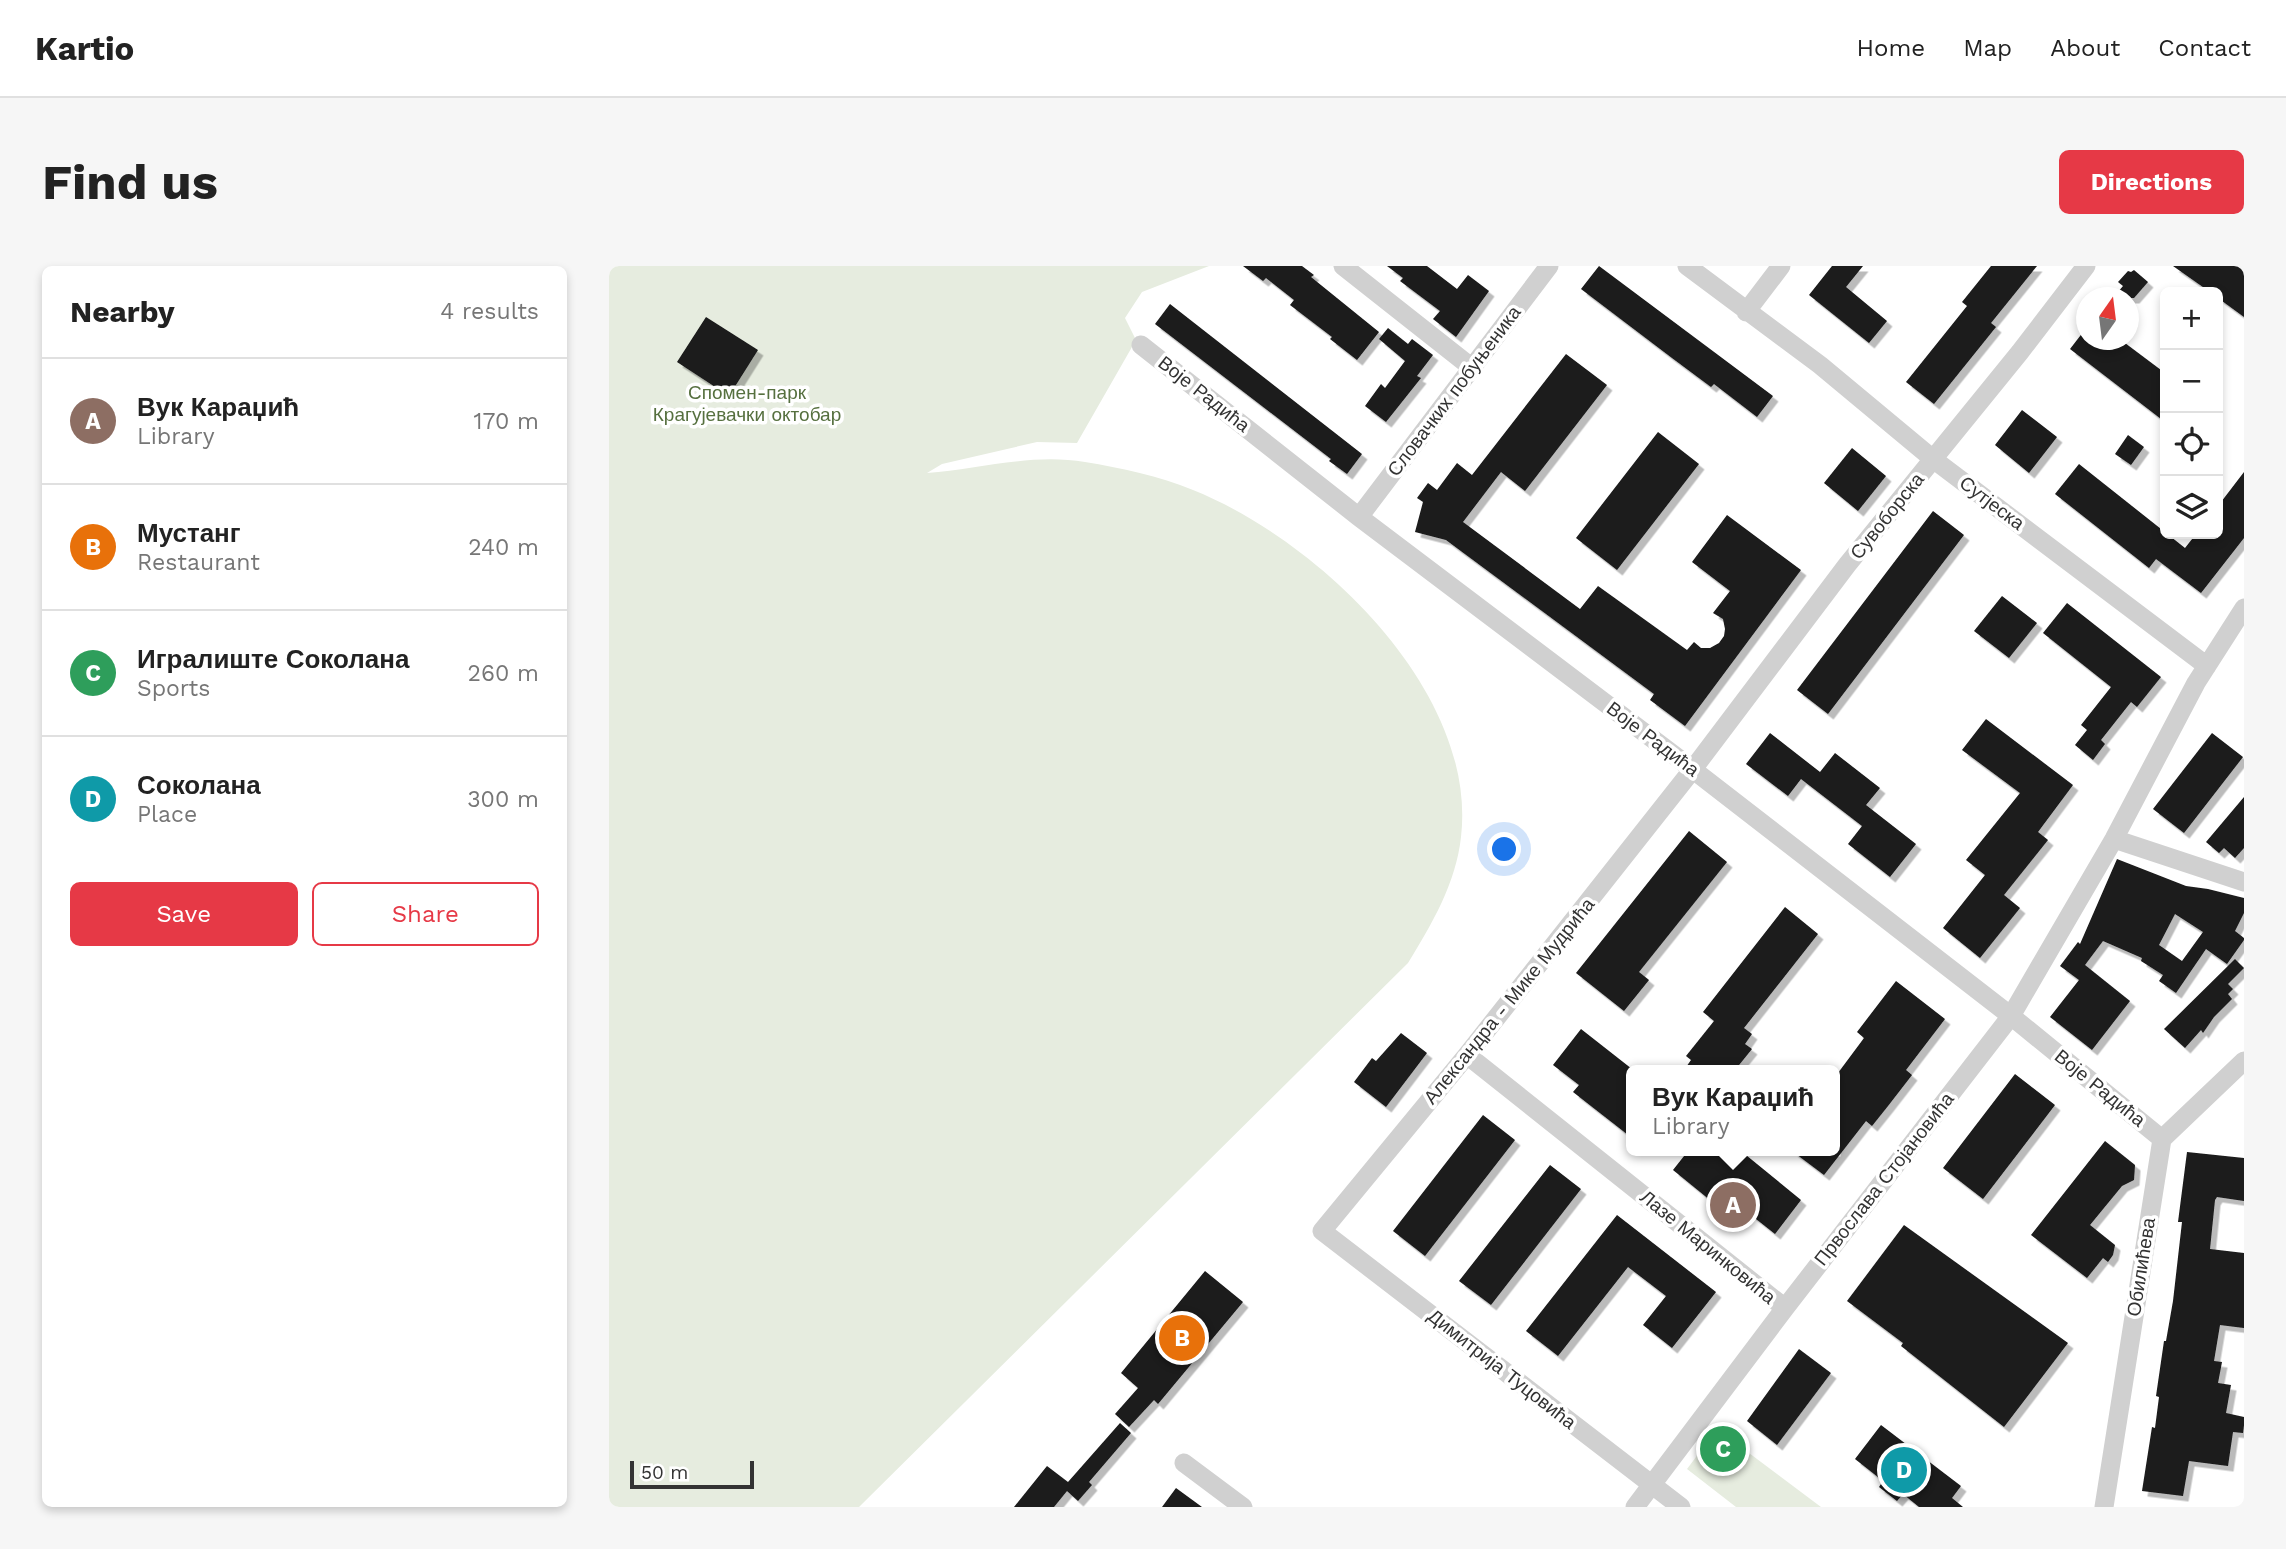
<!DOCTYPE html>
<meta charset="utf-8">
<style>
body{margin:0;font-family:"Work Sans",sans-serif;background:#f6f6f6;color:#222}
.controls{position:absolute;right:21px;top:21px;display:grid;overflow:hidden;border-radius:10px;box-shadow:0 4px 10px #0003}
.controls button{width:63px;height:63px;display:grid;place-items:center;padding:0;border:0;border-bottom:2px solid #e0e0e0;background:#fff;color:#222;font:35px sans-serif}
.compass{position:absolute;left:1467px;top:21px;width:63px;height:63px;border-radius:50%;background:#fff;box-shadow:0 4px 10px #0003;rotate:14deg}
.scale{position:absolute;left:21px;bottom:18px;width:124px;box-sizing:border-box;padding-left:7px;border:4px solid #333;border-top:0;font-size:19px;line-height:24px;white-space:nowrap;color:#333;-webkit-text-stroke:5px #fff;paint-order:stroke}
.you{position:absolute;left:896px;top:584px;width:24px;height:24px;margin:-18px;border:5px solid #fff;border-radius:50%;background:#1a73e8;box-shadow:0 0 0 10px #1a73e833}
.badge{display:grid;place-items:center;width:46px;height:46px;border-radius:50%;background:#e63946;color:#fff;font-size:23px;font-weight:700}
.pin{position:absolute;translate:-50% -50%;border:4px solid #fff;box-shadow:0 2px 7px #0006}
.popup{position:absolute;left:1017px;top:799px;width:214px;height:91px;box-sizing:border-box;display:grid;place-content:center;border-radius:10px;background:#fff;filter:drop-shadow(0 2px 5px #0005);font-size:23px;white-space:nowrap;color:#767676}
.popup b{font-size:26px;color:#222}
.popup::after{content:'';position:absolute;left:50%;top:100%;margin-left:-14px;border:14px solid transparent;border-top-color:#fff}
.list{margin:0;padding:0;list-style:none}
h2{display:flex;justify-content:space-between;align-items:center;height:91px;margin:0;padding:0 28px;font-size:30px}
h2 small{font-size:23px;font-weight:400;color:#767676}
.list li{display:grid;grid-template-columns:46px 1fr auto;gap:21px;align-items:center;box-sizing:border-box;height:126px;padding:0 28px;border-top:2px solid #e0e0e0}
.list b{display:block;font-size:26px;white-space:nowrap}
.list p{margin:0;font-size:23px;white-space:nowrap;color:#767676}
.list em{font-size:23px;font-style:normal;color:#767676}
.actions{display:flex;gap:14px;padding:21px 28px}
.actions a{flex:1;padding:16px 0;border:2px solid #e63946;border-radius:10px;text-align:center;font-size:24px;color:#e63946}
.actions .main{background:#e63946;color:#fff}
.icon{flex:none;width:38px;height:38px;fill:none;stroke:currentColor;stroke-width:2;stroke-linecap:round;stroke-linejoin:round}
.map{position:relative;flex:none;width:1635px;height:1241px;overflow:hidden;border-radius:10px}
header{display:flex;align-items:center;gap:42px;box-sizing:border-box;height:98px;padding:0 35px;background:#fff;border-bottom:2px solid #e0e0e0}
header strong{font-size:33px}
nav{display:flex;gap:38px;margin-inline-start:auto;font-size:24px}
.intro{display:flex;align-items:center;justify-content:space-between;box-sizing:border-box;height:168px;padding:0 42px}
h1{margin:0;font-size:49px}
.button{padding:18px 32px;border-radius:10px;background:#e63946;color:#fff;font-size:24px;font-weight:700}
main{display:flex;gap:42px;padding:0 42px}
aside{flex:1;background:#fff;border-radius:10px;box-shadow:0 4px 10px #0003}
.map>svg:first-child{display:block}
.green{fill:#e6ecdf}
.building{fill:#1a1a1a;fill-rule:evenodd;filter:url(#shadow)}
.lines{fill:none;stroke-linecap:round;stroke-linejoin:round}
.minor{stroke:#d0d0d0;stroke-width:19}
.labels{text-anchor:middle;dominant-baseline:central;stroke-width:7;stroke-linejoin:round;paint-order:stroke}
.street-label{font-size:19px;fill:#333;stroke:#fff}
.park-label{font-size:19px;fill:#56703f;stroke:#fff}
</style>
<header>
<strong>Kartio</strong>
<nav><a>Home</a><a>Map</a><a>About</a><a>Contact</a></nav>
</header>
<div class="intro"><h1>Find us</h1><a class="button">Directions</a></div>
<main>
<aside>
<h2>Nearby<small>4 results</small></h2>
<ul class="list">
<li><span class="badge" style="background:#8d6e63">A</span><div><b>Вук Караџић</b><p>Library</p></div><em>170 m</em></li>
<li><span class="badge" style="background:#e8710a">B</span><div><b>Мустанг</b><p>Restaurant</p></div><em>240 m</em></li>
<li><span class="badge" style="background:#2e9e5b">C</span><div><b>Игралиште Соколана</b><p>Sports</p></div><em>260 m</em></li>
<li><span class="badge" style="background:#0f9aa8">D</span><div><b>Соколана</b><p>Place</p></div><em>300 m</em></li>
</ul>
<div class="actions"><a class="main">Save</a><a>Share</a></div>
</aside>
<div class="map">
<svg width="1635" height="1241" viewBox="0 0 1635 1241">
<defs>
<filter id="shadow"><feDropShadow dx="5.5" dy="5.5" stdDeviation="0" flood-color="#0004"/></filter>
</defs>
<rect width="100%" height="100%" fill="#fff"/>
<path class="green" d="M 0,0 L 600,0 L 533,26 L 516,52 L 527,74 L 468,177 L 428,176 L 333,198 L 318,207 C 370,203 423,187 476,196 C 512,202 550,210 584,224 C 709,274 869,425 852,571 C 847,617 823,658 799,697 L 250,1241 L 0,1241 Z
M 1108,1163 L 1212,1241 L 1127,1241 L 1078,1203 Z"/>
<path class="building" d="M 634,0 L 693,0 L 705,9 L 702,11 L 770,66 L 748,94 L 721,73 L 723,71 L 681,39 L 685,34 L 657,12 L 654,15 Z
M 778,0 L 818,0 L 848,23 L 859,9 L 880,25 L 847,71 L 824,53 L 831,45 L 791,15 L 794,12 Z
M 990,0 L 1164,130 L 1148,151 L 1105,118 L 1102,121 L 1063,92 L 972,23 Z
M 1223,0 L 1254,0 L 1237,21 L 1278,55 L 1260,77 L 1200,29 Z
M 1382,0 L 1428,0 L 1382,57 L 1387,61 L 1325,138 L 1297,116 L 1358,40 L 1353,36 Z
M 1564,0 L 1629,0 L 1635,4 L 1635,51 L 1609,32 L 1609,26 L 1601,26 Z
M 1525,4 L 1539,16 L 1525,32 L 1504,32 L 1514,20 L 1509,16 L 1519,5 L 1522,6 Z
M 561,38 L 753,188 L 738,208 L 720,195 L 722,193 L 546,58 Z
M 97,51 L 149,84 L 120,130 L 68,96 Z
M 1478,61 L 1478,74 L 1512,74 L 1556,107 L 1556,156 L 1461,83 Z
M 779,62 L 799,78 L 803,73 L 824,89 L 808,110 L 812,112 L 777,156 L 756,140 L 772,118 L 776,122 L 796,95 L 770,73 Z
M 957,88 L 998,119 L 916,225 L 892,206 L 854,256 L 971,343 L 989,320 L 1078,384 L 1085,376 L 1092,382 L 1101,382 L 1110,377 L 1115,370 L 1116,363 L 1114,353 L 1104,347 L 1121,325 L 1083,296 L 1118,249 L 1192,304 L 1076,460 L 1041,434 L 1045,428 L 837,274 L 806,266 L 814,236 L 808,232 L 819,217 L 828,224 L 848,197 L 863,209 Z
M 1413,144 L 1448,171 L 1420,207 L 1386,179 Z
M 1049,166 L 1090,198 L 1008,304 L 967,272 Z
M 1519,169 L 1535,181 L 1522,199 L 1506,188 Z
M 1243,182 L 1277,210 L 1249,245 L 1215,217 Z
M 1470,198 L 1576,282 L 1587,268 L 1609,268 L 1609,240 L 1635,206 L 1635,272 L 1592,327 L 1547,293 L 1540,302 L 1446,228 Z
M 1324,245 L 1355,269 L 1219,448 L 1188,424 Z
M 1393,330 L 1428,357 L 1400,392 L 1365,365 Z
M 1458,337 L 1552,411 L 1528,441 L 1522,436 L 1492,474 L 1496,478 L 1484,494 L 1466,479 L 1478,464 L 1472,459 L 1502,421 L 1434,367 Z
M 1377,453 L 1464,519 L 1429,566 L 1439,574 L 1395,629 L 1411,642 L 1371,692 L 1334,662 L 1376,609 L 1357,594 L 1411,527 L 1353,484 Z
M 1161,467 L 1211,506 L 1226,487 L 1271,522 L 1257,539 L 1307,578 L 1281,611 L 1239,578 L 1253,560 L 1192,513 L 1179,530 L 1137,498 Z
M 1603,467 L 1634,491 L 1575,567 L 1544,543 Z
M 1635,531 L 1635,582 L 1626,592 L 1615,582 L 1610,587 L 1597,576 Z
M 1080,565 L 1118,596 L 1030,706 L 1040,714 L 1015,745 L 967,707 Z
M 1508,593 L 1577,620 L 1599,623 L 1635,632 L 1635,647 L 1626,665 L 1635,672 L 1635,674 L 1618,698 L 1597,683 L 1567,727 L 1550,715 L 1554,709 L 1532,695 L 1533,692 L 1494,675 L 1476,699 L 1521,735 L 1483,784 L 1441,751 L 1470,714 L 1451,700 L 1469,676 L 1471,678 ZM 1566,648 L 1594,666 L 1573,695 L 1550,679 Z
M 1176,641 L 1209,668 L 1135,762 L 1143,768 L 1136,778 L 1143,783 L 1126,804 L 1075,804 L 1082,794 L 1077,790 L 1105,755 L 1094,746 Z
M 1626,693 L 1635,702 L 1619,718 L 1624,723 L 1619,728 L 1623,733 L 1605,751 L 1594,767 L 1592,764 L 1576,782 L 1555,763 Z
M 1287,715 L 1336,753 L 1297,804 L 1303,809 L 1279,840 L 1263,860 L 1257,855 L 1215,909 L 1183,885 L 1226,885 L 1226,811 L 1255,772 L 1248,766 Z
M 972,763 L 1023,803 L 1023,872 L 964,826 L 970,819 L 944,799 Z
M 792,767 L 818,787 L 777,841 L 745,816 L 763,792 L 767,795 Z
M 1406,808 L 1446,839 L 1374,933 L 1334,902 Z
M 874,849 L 906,874 L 816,990 L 784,965 Z
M 1496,875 L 1526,899 L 1525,914 L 1513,920 L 1481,959 L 1506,979 L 1504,989 L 1499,996 L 1494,992 L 1478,1012 L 1422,969 Z
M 1079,885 L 1132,885 L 1192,934 L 1166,968 L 1137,945 L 1128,956 L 1064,904 Z
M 1578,886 L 1635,892 L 1635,935 L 1608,931 L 1606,934 L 1601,983 L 1635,987 L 1635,1062 L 1611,1059 L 1605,1095 L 1613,1096 L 1609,1117 L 1622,1119 L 1617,1147 L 1635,1151 L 1635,1159 L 1634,1167 L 1624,1166 L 1619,1200 L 1580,1195 L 1574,1230 L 1533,1225 L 1543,1161 L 1546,1162 L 1550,1131 L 1547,1130 L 1555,1075 L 1557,1075 L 1564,1035 L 1573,956 L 1569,956 Z
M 941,899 L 972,923 L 882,1039 L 850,1015 Z
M 1008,949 L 1107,1026 L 1063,1082 L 1034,1059 L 1057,1030 L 1019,1001 L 949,1090 L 917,1065 Z
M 1295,959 L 1459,1077 L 1395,1161 L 1292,1080 L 1294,1077 L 1238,1035 Z
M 596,1005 L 634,1036 L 549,1138 L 545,1134 L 520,1161 L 506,1148 L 529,1122 L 512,1107 Z
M 1190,1083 L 1222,1107 L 1168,1179 L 1138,1155 Z
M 511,1157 L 522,1167 L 480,1216 L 483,1219 L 469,1235 L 458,1225 L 445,1241 L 405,1241 L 438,1200 L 459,1216 Z
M 1272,1159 L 1352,1220 L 1343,1232 L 1354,1241 L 1310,1241 L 1294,1228 L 1288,1235 L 1270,1221 L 1274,1215 L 1246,1193 Z
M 567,1222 L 593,1241 L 553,1241 Z"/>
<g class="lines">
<path class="minor" d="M 734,0 L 862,101
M 1078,0 L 1211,99 L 1324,193 L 1598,400
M 1137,46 L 1172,0
M 532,79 L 750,251 L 1065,489 L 1402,750 L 1553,873
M 750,251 L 940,0
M 1505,573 L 1635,616
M 858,789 L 1176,1042
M 575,1197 L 634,1241
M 1026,1241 L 1176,1042 L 1402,750 L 1505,573 L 1587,417 L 1635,342
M 1072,1241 L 713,965 L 858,789 L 1084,503 L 1238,299 L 1411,86 L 1477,0
M 1495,1241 L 1553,873 L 1635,795"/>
</g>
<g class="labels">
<g class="street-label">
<text transform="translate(845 125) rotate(-53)">Словачких побуњеника</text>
<text transform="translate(595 128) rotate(38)">Воје Радића</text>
<text transform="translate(1383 237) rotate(37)">Сутјеска</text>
<text transform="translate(1278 250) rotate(-51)">Сувоборска</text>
<text transform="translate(1044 473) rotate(37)">Воје Радића</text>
<text transform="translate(900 735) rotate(-51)">Александра - Мике Мудрића</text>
<text transform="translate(1491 822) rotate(39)">Воје Радића</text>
<text transform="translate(1275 913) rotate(-52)">Првослава Стојановића</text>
<text transform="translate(1099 981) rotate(39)">Лазе Маринковића</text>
<text transform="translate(1532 1001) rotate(-81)">Обилићева</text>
<text transform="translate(893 1103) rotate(38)">Димитрија Туцовића</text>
</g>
<g class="park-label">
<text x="138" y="126">Спомен-парк<tspan x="138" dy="22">Крагујевачки октобар</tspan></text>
</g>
</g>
</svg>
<div class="controls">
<button>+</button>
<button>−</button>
<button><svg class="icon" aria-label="locate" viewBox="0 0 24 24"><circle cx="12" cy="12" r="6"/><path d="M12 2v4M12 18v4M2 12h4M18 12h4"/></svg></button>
<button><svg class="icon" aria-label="layers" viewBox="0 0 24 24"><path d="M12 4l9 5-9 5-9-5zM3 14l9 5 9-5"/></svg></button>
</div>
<svg class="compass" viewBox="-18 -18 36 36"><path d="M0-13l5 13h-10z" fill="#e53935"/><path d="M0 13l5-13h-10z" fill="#767676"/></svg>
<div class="scale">50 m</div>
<div class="you"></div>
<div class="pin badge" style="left:1124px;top:939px;background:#8d6e63">A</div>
<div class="popup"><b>Вук Караџић</b>Library</div>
<div class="pin badge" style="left:573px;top:1072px;background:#e8710a">B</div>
<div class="pin badge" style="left:1114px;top:1183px;background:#2e9e5b">C</div>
<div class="pin badge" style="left:1295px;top:1204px;background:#0f9aa8">D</div>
</div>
</main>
